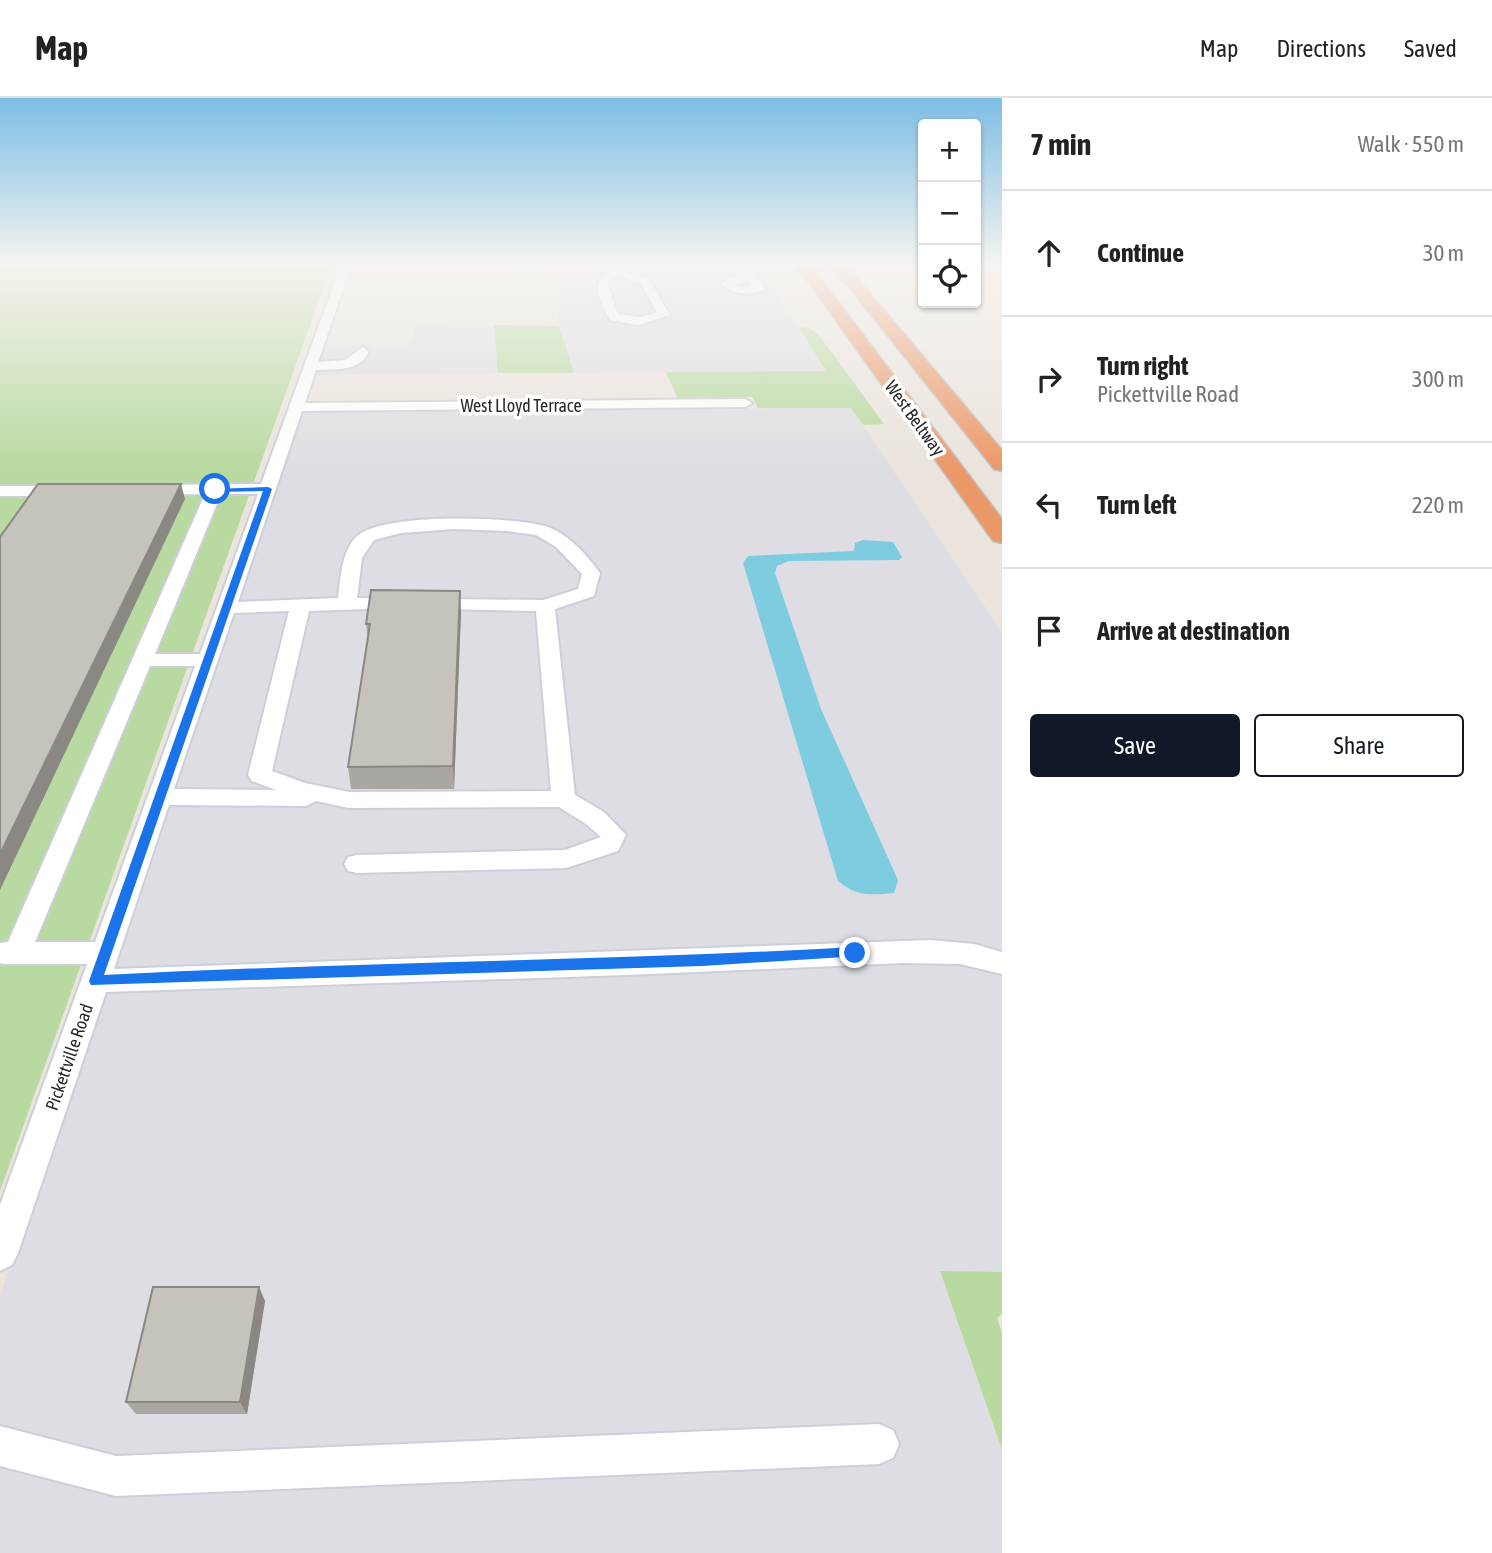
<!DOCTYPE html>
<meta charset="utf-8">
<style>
body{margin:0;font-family:"Asap Condensed",sans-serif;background:#f2f2f2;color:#222}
.controls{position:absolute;right:21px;top:21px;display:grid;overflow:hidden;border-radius:7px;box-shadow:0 2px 5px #0004}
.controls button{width:63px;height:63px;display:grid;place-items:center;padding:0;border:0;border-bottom:2px solid #e0e0e0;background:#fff;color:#222;font:35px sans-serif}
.stop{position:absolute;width:21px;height:21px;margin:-16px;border:5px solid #1a73e8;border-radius:50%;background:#fff}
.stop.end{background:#1a73e8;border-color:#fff;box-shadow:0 2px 7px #0008}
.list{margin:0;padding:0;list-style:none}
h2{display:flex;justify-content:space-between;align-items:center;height:91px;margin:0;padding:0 28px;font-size:30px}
h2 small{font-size:23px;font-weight:400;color:#767676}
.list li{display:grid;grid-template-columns:46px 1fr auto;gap:21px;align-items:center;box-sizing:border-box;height:126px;padding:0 28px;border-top:2px solid #e0e0e0}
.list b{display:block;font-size:26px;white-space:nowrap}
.list p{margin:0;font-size:23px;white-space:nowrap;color:#767676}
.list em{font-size:23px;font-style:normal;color:#767676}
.actions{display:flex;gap:14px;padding:21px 28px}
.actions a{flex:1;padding:16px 0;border:2px solid #111827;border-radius:7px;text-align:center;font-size:24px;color:#111827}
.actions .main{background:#111827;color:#fff}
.icon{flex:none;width:38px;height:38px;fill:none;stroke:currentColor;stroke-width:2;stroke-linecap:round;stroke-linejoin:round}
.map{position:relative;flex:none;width:1002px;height:1455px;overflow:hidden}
header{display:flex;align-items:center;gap:42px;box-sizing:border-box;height:98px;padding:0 35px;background:#fff;border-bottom:2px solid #e0e0e0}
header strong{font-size:33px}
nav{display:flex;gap:38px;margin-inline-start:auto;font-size:24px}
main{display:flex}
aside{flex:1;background:#fff}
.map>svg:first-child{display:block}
.industrial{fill:#dedde3}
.green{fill:#b8daa0}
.water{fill:#7dcce0}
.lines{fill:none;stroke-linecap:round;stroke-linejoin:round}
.minor-casing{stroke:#cccfda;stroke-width:4}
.highway-casing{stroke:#c3c3c3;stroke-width:3}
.minor{fill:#fff;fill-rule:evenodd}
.highway{fill:#eb9868;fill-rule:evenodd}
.highway-bridge-casing{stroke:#c3c3c3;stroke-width:18;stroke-linecap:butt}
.highway-bridge{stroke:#eb9868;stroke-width:17}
.wall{fill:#aaa7a2}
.shaded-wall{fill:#8b8884}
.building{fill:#c6c2bc;stroke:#8b8884;stroke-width:2}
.route{fill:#1a73e8}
.labels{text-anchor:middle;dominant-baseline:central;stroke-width:7;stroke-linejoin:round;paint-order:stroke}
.far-street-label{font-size:18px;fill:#2a2a2a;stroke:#fff}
</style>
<header>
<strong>Map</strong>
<nav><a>Map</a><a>Directions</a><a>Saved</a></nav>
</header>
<main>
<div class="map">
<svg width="1002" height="1455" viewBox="0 0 1002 1455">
<rect width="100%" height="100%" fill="#eae4dd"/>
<path class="industrial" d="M 759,170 L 827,273 L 574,275 L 559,228 L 557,171 Z
M 417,226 L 494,227 L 498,275 L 314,277 L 324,247 L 410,247 Z
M 851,310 L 1002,534 L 1002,1174 L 940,1174 L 1002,1352 L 1002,1455 L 0,1455 L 0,1198 L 303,311 Z"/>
<path class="green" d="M 0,167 L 344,167 L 329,174 L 0,1093 Z
M 494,227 L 559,228 L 574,275 L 498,275 Z
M 799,229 L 809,230 L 819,237 L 884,326 L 863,327 L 851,310 L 758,310 L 752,299 L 678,301 L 666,274 L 826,273 Z
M 940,1173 L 1002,1174 L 1002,1216 L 997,1220 L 1002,1235 L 1002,1352 Z"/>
<path class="water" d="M 863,442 L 893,444 L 902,459 L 899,462 L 789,463 L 777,468 L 775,475 L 821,611 L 898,782 L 894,795 C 869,797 858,799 838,783 L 743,465 L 748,458 L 854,453 L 855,445 Z"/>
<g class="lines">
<defs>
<path id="minor" d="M 341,167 L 857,167 L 852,170 L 751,171 L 765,191 C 752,199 733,196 721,186 L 728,180 L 743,177 L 740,171 L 618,172 L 649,181 L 670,217 L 639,227 L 610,222 C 599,203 588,180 615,172 L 349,174 L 318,264 L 345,262 L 363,249 L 369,253 C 361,274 335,271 316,272 L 305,305 L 745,301 L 752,305 L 745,309 L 302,313 L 238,504 L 338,500 C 341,479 341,455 356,439 C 380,414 515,418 548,429 C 568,436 588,458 600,475 L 594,498 L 555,511 L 575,697 L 604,714 L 626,737 L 618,753 L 566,770 L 357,775 L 348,773 L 344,766 L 348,759 L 357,757 L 565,752 L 601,739 L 586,726 L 559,709 L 349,710 L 316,703 L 306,708 L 169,707 L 114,871 L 931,842 L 974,846 L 1002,854 L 1002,876 L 960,866 L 903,865 L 627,877 L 106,894 L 18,1155 L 12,1167 L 0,1173 L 0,1107 L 87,866 L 4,866 L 0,865 L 0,845 L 8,844 L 205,396 L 150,397 L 142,392 L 150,387 L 261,386 ZM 617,178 L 641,185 L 657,215 L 639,219 L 618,216 L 608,187 L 609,183 ZM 748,183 L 752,188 L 740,189 L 734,186 ZM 221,396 L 258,396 L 200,556 L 155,556 ZM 454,431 L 507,433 L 536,437 L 556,449 L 582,476 L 578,491 L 543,502 L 357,500 L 362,460 L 374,442 L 401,435 ZM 394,510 L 536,513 L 551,693 L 349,694 L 305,685 L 272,673 L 309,513 ZM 289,513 L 248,677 L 252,683 L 276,692 L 174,691 L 234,515 ZM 150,568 L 195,568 L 95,844 L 35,844 Z
M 0,388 L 64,388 L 72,393 L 64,398 L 0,398 Z
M 879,1326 L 893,1332 L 899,1346 L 893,1360 L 879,1366 L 116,1398 L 0,1368 L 0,1328 L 116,1358 Z"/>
<path id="highway" d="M 810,171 L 815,173 L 1002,421 L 1002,445 L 993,443 L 805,179 L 802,176 Z
M 846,171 L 851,173 L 1002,352 L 1002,373 L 994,371 L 841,179 L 838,176 Z"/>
</defs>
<use href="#minor" class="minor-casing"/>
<use href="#highway" class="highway-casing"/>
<use href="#minor" class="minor"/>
<use href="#highway" class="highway"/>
<defs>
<path id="highway-bridge" d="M 803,167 L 810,176
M 838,167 L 846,176"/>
</defs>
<use href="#highway-bridge" class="highway-bridge-casing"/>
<use href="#highway-bridge" class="highway-bridge"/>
</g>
<path class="wall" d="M 461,514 L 454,691 L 351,691 L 348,669 L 368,542 L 366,526 Z
M 265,1203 L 247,1316 L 136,1316 L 126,1304 Z"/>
<path class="shaded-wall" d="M 181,386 L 185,401 L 0,792 L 0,756 Z
M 460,493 L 461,514 L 454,691 L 453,668 Z
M 259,1189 L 265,1203 L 247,1316 L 240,1304 Z"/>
<path class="building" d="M 38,386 L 181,386 L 0,756 L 0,439 Z
M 371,492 L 460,493 L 453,668 L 348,669 L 370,526 L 366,526 Z
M 153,1189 L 259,1189 L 240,1304 L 126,1304 Z"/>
<linearGradient id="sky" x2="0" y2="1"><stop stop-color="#7dbee5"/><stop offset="0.45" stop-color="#f6f3f0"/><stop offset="1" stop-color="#f6f3f0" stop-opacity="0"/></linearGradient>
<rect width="1002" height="371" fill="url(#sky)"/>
<path class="route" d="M 268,389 L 272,391 L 104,877 C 354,864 605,863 855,849 L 861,855 L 860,858 L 702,868 L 91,887 L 89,883 L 263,393 L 215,394 L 212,391 Z"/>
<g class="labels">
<g class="far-street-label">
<text x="521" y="307">West Lloyd Terrace</text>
<text transform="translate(915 320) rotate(54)">West Beltway</text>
<text transform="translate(69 959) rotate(-71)">Pickettville Road</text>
</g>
</g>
</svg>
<div class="controls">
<button>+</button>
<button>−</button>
<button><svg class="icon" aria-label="locate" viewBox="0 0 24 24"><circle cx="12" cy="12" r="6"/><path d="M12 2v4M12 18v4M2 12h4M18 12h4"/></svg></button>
</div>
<div class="stop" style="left:215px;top:391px"></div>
<div class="stop end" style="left:855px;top:855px"></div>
</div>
<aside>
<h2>7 min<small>Walk · 550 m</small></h2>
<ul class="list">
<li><svg class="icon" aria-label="ahead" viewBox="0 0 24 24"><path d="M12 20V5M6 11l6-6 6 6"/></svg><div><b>Continue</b></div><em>30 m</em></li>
<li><svg class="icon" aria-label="right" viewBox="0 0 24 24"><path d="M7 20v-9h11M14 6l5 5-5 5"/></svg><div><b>Turn right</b><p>Pickettville Road</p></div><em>300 m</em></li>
<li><svg class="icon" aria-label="left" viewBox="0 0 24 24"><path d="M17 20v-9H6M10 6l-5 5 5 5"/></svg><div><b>Turn left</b></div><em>220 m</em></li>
<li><svg class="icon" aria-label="arrive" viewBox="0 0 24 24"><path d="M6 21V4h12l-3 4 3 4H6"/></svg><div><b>Arrive at destination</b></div></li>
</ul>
<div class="actions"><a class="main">Save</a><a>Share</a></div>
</aside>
</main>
